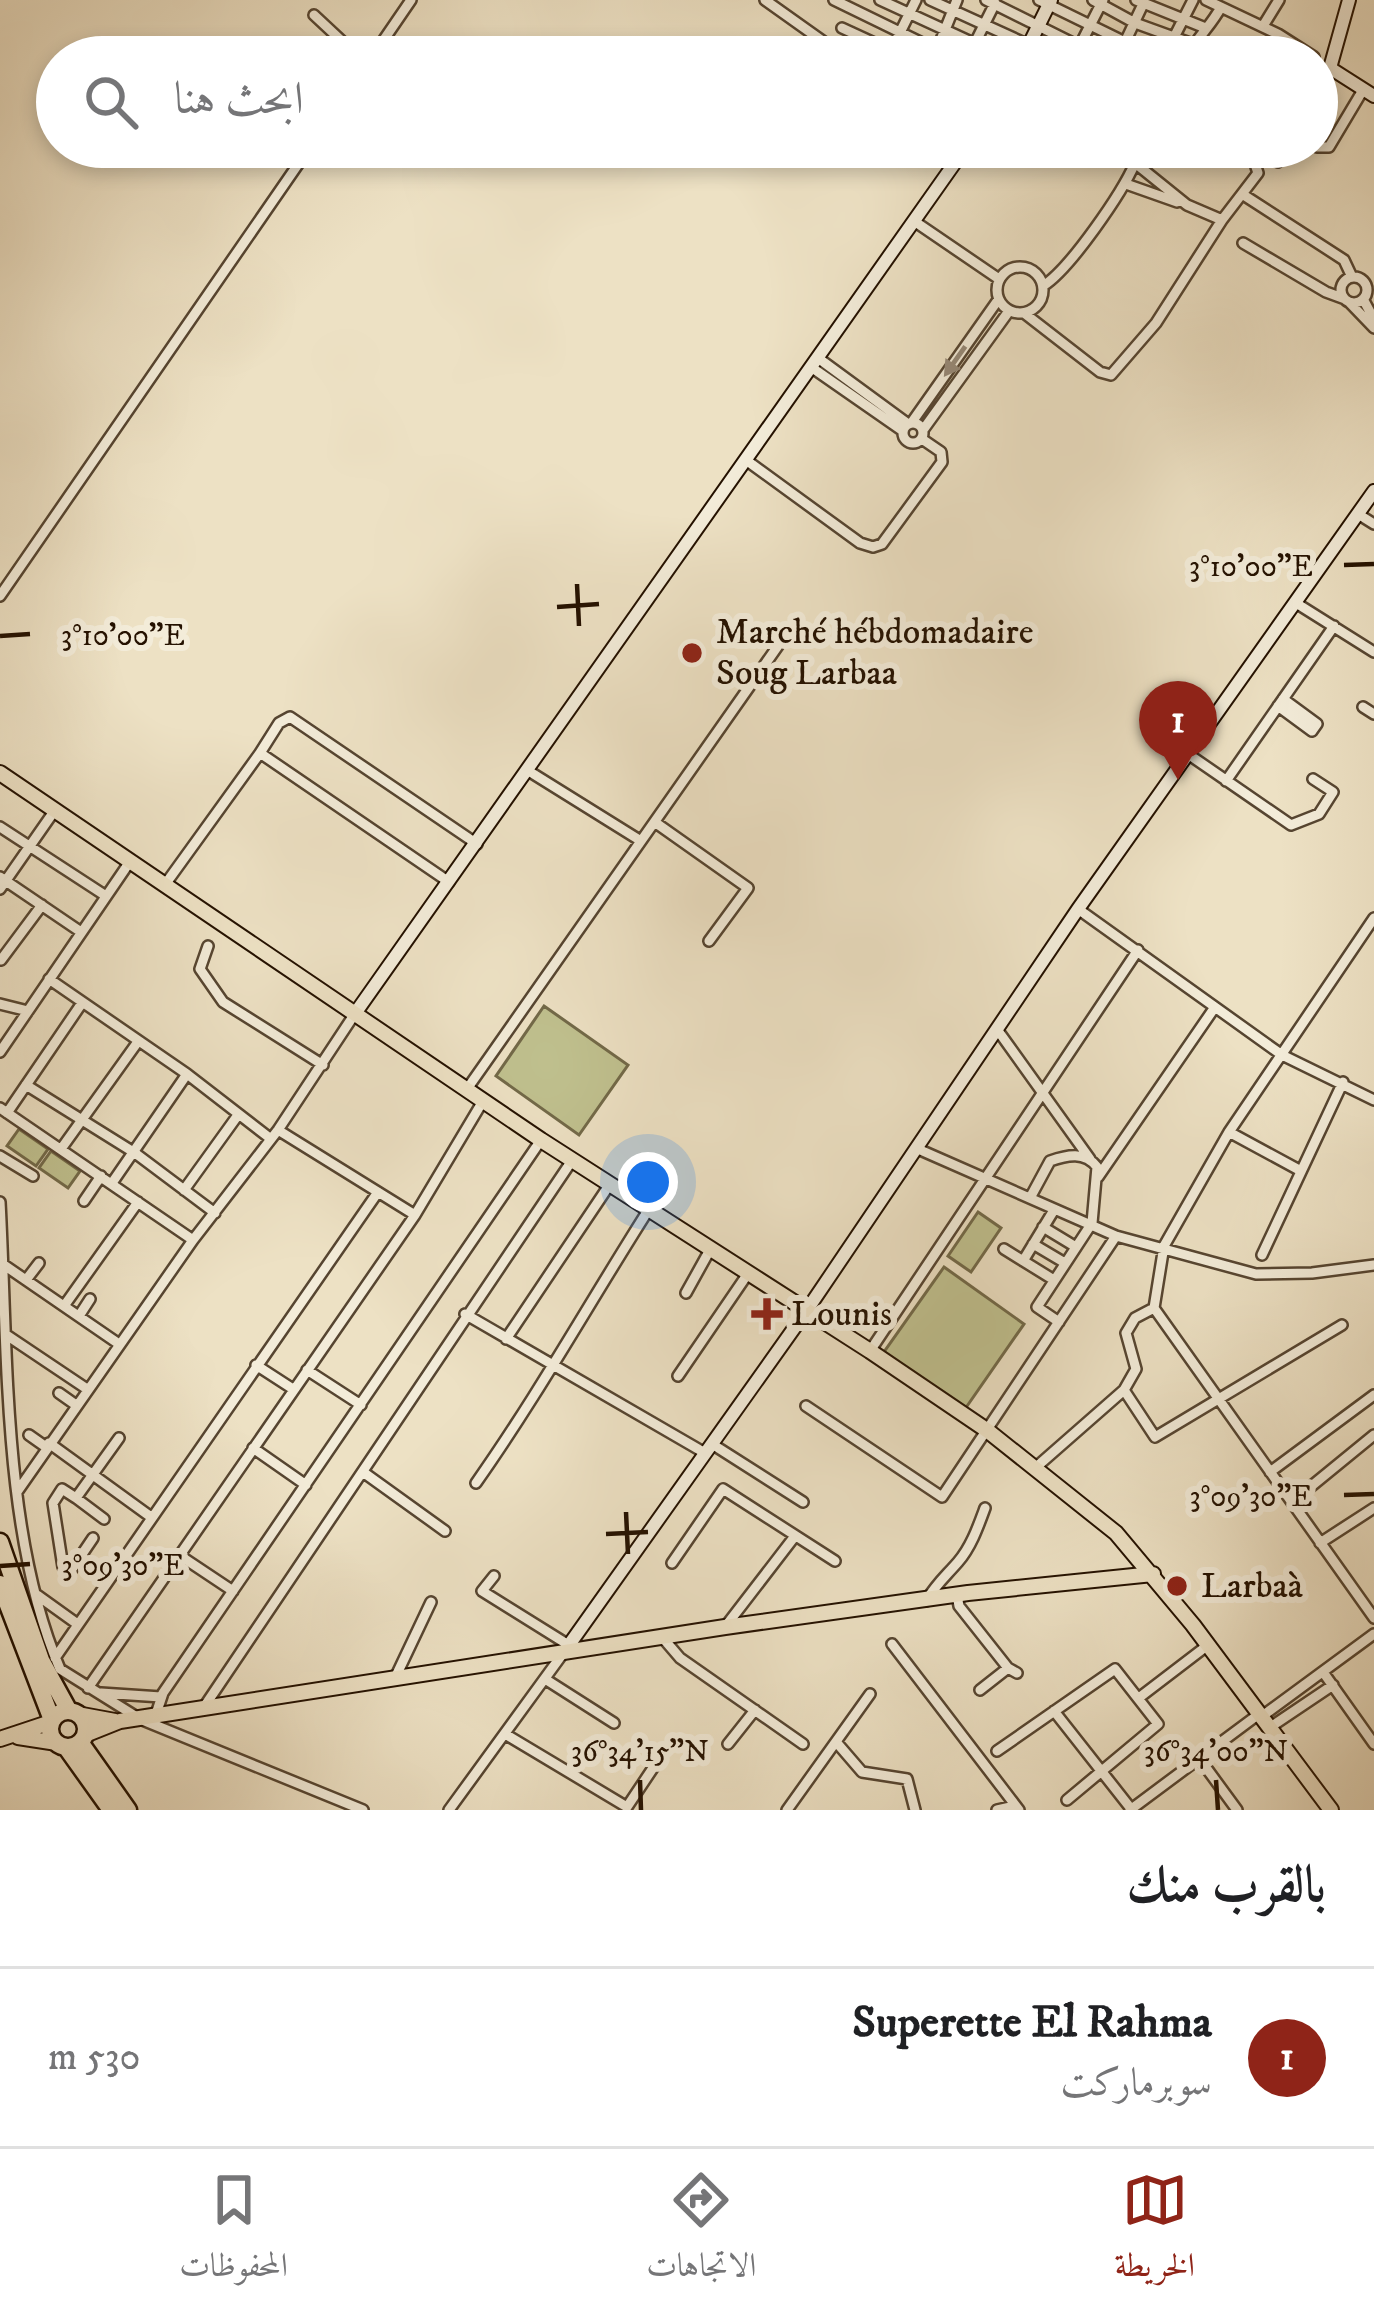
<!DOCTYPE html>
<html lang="ar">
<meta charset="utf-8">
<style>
body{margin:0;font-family:"IM FELL DW Pica",Amiri,serif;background:#f6f6f6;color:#202124;direction:rtl}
.you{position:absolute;left:648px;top:1182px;width:42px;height:42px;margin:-30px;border:9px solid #fff;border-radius:50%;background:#1a73e8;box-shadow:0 0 0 18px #1a73e833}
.badge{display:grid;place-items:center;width:78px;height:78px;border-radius:50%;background:#8f2418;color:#fff;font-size:39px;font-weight:700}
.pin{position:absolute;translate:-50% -99px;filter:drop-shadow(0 3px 6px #0008)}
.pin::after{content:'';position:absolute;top:63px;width:42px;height:36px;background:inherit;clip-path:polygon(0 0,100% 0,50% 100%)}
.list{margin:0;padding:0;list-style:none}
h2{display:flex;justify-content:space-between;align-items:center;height:156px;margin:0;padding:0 48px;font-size:51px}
h2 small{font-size:39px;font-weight:400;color:#757577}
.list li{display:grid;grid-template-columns:78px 1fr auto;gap:36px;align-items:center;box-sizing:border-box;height:180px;padding:0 48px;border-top:3px solid #e0e0e0}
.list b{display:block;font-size:45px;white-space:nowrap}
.list p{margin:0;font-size:39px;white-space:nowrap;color:#757577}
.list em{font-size:39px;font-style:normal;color:#757577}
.icon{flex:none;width:66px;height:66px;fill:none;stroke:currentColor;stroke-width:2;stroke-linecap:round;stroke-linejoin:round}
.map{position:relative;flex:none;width:1374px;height:1810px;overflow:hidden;direction:ltr}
.search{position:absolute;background:#fff;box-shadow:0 6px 18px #0003;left:36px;right:36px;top:36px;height:132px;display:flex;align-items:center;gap:30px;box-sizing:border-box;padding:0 42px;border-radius:66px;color:#757577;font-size:45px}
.sheet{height:336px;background:#fff}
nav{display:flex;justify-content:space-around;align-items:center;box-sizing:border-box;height:168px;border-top:3px solid #e0e0e0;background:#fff;font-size:33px;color:#757577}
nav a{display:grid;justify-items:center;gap:6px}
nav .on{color:#8f2418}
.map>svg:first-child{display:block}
.green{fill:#c0c18f;stroke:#726948;stroke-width:3}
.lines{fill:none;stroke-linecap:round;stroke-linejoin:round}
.street-casing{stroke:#564531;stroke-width:14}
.secondary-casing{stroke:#241100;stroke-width:16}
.primary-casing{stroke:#241100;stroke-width:18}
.highway-casing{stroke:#241100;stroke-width:21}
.street{stroke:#f3ecd9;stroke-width:9}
.secondary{stroke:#f3ecd9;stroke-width:12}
.primary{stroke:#ede1c4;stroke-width:14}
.highway{stroke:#ede1c4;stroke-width:16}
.oneway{fill:#968977}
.ticks{fill:none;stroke:#241100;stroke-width:4.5}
.poi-dot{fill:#8f2418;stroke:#f3ecd9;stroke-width:4.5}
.labels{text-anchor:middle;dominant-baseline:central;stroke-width:12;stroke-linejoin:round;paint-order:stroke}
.poi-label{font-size:36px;fill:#241100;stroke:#f3ecd9;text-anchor:start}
.ticks-label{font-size:30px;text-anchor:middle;fill:#241100;stroke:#f3ecd9;stroke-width:12;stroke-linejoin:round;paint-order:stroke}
</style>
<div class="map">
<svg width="1374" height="1810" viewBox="0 0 1374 1810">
<rect width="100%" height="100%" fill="#ede1c4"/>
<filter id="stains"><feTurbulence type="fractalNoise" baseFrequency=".00167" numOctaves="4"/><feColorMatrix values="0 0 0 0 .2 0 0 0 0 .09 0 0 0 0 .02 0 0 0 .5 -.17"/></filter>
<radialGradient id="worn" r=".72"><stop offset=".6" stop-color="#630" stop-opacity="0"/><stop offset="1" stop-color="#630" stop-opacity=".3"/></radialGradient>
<path class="green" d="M 544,1006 L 628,1065 L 579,1135 L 496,1076 Z
M 19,1129 L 48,1149 L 36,1166 L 7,1146 Z
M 51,1151 L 80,1171 L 68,1188 L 39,1168 Z
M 978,1212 L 1001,1228 L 971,1272 L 948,1256 Z
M 944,1267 L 1024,1324 L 965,1409 L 884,1352 Z"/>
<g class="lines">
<defs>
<path id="street" d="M 765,0 L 845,57
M 834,0 L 951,57
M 880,0 L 1004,57
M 930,0 L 1029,45
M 986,0 L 1101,57
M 1039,0 L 1125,42 L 1167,57
M 1093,0 L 1135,23 L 1193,44
M 1136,0 L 1203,27
M 1206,0 L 1278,34 L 1314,57
M 314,15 L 359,57
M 1263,26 L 1279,0
M 842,28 L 905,57
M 1027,48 L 1047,57
M 372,57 L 411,0
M 888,57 L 916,0
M 934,57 L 957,0
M 968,57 L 995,3
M 1074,57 L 1103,0
M 1118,57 L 1144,2
M 1164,57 L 1193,0
M 1187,57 C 1197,37 1211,26 1221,7
M 1135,147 L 1131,157 L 1135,163 L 1187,205 L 1222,220 L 1258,173 L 1255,164 L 1236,147
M 1252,147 L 1278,162 L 1290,147
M 1317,147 L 1329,147 L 1363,90
M 1032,150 L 1033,147
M 1007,151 L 1009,147
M 1126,184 L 1177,202
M 1242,194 L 1344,260 L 1352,277
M 914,221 L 999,279
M 1243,243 L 1326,292 L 1345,299
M997 290a23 23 0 1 1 46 0a23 23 0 1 1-46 0Z
M1341 290a13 13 0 1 1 26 0a13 13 0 1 1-26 0Z
M 1043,286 C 1070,269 1122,193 1135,163
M 1363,299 L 1374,319
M 1349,302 L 1374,328
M 1024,313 L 1100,372 L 1111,375 L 1156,323 L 1222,220
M 818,358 L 908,424
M 811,367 L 903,431
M 912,422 L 998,300
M903 433a10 10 0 1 1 20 0a10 10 0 1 1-20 0Z
M 923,430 L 1009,311
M 746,460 L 860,543 L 873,547 L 882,544 L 942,462 L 941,452 L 922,439
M 1358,514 L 1374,524
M 0,596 L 310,147
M 1296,603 L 1374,652
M 1278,706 L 1312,731 L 1317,724 L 1283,699
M 1363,707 L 1374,714
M 260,753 L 279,723 L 290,717 L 477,844
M 1188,754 L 1291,825 L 1319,814 L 1333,792 L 1313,779
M 527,770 L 641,841
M 1226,781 L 1334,626
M 656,823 L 748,888 L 709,941
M 0,827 L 106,896
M 0,877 L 81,932
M 164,886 L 260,753 L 449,882
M 0,889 L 55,810
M 1078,909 L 1282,1055 L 1374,1100
M 1374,918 L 1229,1132 L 1164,1246 L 1154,1308 L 1374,1618
M 208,946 L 200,969 L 223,1002 L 323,1065
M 1,960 L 42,905
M 49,979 L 187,1074 L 271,1139
M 0,1004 L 28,1011
M 999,1032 L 1090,1159
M 0,1052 L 129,863
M 26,1085 L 135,1153 L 215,1213
M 467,1089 L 787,633
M 0,1108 L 193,1240
M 7,1113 L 82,1003
M 278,1130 L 415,1215
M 1229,1132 L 1301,1171
M 61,1149 L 137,1043
M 918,1149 L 1116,1236 L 1256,1274 L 1312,1273 L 1374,1265
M 0,1156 L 33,1176
M 1098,1177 L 1215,1007
M 112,1183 L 187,1074
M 184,1190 L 238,1115
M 1030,1198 L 1050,1161 C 1067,1155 1085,1151 1097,1167 L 1092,1223 L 1037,1307 L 1059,1322
M 84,1201 L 101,1176
M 0,1202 C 8,1348 2,1534 60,1669 L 140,1719 L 363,1810
M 1043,1227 L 1076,1247
M 1033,1244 L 1065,1263
M 1004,1249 L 1054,1280
M 1262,1255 L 1343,1082
M 1023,1261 L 1054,1210
M 4,1265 L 119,1344
M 26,1280 L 39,1263
M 686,1293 L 711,1248
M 64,1306 L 138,1202
M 465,1314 L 705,1453
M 79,1316 L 90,1299
M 8,1336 L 87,1389
M 506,1339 L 610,1184
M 870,1351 L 1138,950
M 256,1365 L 293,1389
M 307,1370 L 361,1405
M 678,1376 L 749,1272
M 1124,1390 L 1155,1437 L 1342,1325
M 59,1393 L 76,1405
M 806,1406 L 942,1497 L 1116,1236
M 29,1435 L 46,1447
M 49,1443 L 151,1517
M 712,1444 L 803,1502
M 253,1448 L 306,1485
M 1034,1469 L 1124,1390 L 1136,1369 L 1126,1333 L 1135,1318 L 1154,1308
M 363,1472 L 445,1531
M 1270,1472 L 1374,1395
M 476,1483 C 538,1395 591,1300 649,1209
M 17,1492 L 193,1240 L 278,1130 L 354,1015
M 76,1498 L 104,1519
M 1292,1502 L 1374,1435
M 93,1538 L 70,1572 L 63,1567 L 53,1503 L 62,1489 L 76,1498 L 119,1438
M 1320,1543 L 1374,1508
M 179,1555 L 233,1591
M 672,1563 L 723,1489 L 835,1561
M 494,1576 L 482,1591 L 567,1644
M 37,1595 L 76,1623
M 957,1595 L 959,1606 L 1008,1668 L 1017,1673
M 926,1601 C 937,1583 945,1577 958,1562 C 971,1547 978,1527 985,1508
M 725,1627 L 795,1536
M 662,1637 L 680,1658 L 803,1744
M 892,1644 L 1019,1810
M 55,1658 L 378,1192
M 1323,1672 L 1374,1744
M 395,1678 L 431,1602
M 545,1679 L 614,1723
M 88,1688 L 415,1215 L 483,1101
M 980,1690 L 1008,1668
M 101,1693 L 161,1697
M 1140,1697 L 1208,1645
M 204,1707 L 573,1159
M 1054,1711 L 1132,1810
M 155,1717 L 163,1693 L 541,1140
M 1261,1717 L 1374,1634
M 1269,1728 L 1333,1685
M 505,1734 L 627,1807 L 657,1762
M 837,1743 L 862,1772 L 907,1779 L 915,1810
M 728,1744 L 755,1710
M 997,1751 L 1115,1669 L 1158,1724 L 1067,1800
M 1199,1758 L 1237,1810
M 449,1810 L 564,1652
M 787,1810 L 870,1694
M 997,1810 L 1015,1806 L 1016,1810
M 1130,1810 L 1259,1714"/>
<path id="secondary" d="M 1349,0 L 1330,68 L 1374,96
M 1023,57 L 1051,0
M 354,1015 L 966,147
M 564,1652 L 807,1310 L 1078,909 L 1374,491"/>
<path id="primary" d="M 0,773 L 541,1140 L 870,1351 L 988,1431 L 1116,1533 L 1193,1625 L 1331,1810
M 77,1714 L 115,1721
M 85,1735 L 120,1721 L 725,1627 L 968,1593 L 1153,1574
M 18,1737 L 57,1743
M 0,1739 L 51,1722"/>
<path id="highway" d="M 0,1542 L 41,1660 L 69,1711
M 0,1584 L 52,1720
M50 1729a18 18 0 1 1 36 0a18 18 0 1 1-36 0Z
M 80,1742 L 128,1810
M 66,1747 L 111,1810"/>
</defs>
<use href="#street" class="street-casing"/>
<use href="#secondary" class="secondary-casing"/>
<use href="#primary" class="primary-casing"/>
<use href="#highway" class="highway-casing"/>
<use href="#street" class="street"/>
<use href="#secondary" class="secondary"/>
<use href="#primary" class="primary"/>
<use href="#highway" class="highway"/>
</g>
<defs><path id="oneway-solid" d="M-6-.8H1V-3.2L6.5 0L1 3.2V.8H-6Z" transform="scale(3)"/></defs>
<use class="oneway" href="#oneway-solid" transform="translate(955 361) rotate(125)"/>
<path class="ticks" d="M 1344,565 L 1374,564M 577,584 L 579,626M 557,607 L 599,604M 0,636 L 30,634M 1344,1495 L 1374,1494M 626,1512 L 628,1554M 606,1534 L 648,1532M 0,1566 L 30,1564M 640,1780 L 641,1810M 1216,1780 L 1218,1810"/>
<g class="poi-dot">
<circle cx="692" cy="653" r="12"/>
<path d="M761 1296h12v12h12v12h-12v12h-12v-12h-12v-12h12z"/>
<circle cx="1177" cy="1586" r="12"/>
</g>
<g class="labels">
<g class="poi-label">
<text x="716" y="632">Marché hébdomadaire<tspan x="716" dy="41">Soug Larbaa</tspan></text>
<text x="791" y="1314">Lounis</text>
<text x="1201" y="1586">Larbaà</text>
</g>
</g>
<g class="ticks-label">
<text x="1251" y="576">3°10'00"E</text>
<text x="123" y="645">3°10'00"E</text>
<text x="1251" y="1506">3°09'30"E</text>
<text x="123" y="1575">3°09'30"E</text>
<text x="640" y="1761">36°34'15"N</text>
<text x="1216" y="1761">36°34'00"N</text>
</g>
<rect width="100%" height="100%" filter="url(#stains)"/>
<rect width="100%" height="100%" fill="url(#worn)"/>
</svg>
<div class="you"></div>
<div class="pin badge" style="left:1178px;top:780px">1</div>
<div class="search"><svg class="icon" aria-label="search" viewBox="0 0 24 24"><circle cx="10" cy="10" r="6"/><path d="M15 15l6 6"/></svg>ابحث هنا</div>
</div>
<section class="sheet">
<h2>بالقرب منك<small></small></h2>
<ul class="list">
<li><span class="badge">1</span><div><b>Superette El Rahma</b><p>سوبرماركت</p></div><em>530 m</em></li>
</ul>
</section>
<nav>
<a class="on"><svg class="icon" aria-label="map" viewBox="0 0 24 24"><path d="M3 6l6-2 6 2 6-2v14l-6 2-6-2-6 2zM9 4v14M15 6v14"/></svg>الخريطة</a>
<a><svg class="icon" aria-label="directions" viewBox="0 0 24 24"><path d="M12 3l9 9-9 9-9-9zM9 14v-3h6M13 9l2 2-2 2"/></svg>الاتجاهات</a>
<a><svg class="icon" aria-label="saved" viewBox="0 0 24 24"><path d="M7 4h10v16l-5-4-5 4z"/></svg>المحفوظات</a>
</nav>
